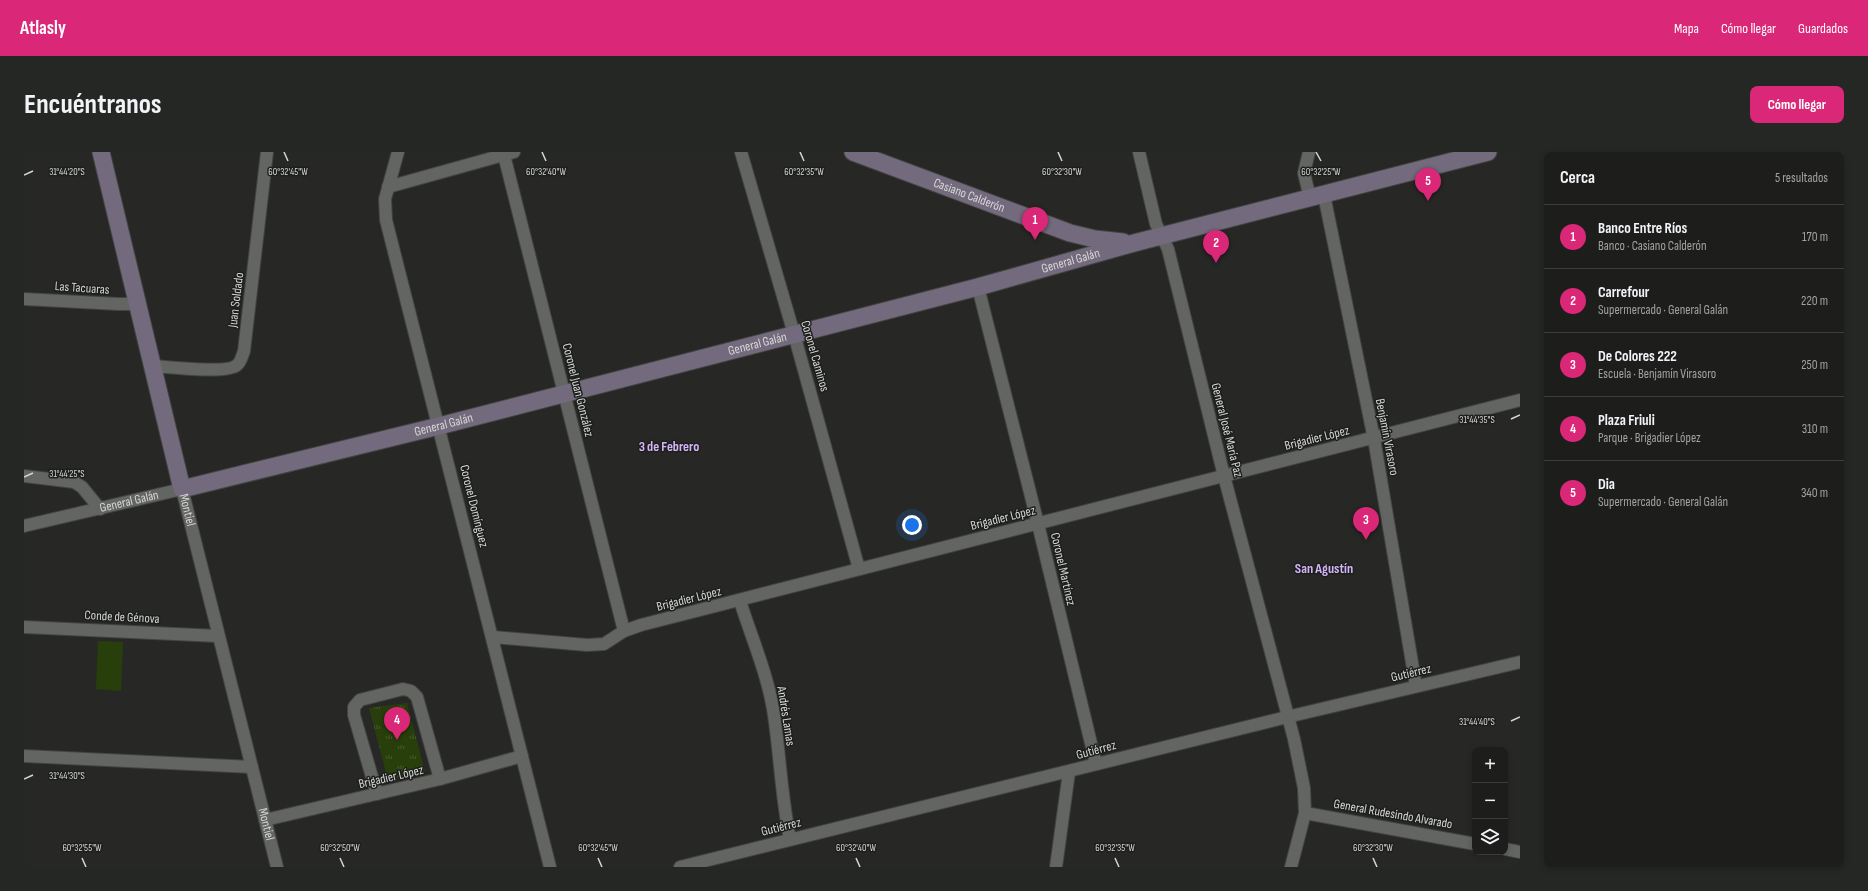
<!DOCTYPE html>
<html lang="es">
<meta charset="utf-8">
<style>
body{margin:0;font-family:"Sofia Sans Condensed",sans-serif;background:#252725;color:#f1f3f6}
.controls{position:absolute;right:12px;bottom:12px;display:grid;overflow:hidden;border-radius:8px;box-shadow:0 2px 6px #0003}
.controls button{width:36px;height:36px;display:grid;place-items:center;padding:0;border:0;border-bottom:1px solid #3b3c3b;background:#1d1e1c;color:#f1f3f6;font:20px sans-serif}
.you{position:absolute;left:888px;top:373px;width:14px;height:14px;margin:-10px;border:3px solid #fff;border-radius:50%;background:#1a73e8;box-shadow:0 0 0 6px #1a73e833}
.badge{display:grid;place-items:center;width:26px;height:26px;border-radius:50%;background:#db2777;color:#fff;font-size:13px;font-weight:700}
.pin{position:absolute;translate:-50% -33px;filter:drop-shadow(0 1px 2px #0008)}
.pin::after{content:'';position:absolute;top:21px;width:14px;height:12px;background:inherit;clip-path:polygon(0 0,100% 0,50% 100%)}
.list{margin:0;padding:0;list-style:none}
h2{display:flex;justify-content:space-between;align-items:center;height:52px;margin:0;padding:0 16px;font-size:17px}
h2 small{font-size:13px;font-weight:400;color:#a0a2a3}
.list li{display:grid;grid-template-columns:26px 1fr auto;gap:12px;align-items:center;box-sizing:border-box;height:64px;padding:0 16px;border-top:1px solid #3b3c3b}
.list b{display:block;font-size:15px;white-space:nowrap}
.list p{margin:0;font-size:13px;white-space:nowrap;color:#a0a2a3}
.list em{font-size:13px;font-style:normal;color:#a0a2a3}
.icon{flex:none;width:22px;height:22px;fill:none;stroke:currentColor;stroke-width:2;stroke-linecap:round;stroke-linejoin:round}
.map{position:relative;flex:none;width:1496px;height:715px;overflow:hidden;border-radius:8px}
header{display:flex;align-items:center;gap:24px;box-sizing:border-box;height:56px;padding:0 20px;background:#db2777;color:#fff}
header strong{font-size:19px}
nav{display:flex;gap:22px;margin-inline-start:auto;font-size:14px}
.intro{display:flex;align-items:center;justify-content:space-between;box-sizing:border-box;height:96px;padding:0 24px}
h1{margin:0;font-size:28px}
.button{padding:10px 18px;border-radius:8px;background:#db2777;color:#fff;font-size:14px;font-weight:700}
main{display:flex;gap:24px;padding:0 24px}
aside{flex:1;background:#1d1e1c;border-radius:8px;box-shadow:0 2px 6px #0003}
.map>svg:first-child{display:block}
.green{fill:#293f0b}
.park{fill:url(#park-tufts)}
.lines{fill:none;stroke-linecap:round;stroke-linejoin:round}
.street-casing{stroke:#434442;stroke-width:14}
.secondary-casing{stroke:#434442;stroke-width:19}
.street{stroke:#636562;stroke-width:12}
.secondary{stroke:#736a7d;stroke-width:17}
.ticks{fill:none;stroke:#d6d7d5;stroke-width:1.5}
.labels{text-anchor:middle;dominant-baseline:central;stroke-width:3;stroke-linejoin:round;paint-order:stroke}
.street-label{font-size:13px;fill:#d6d7d5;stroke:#1d1f1c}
.neighbourhood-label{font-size:14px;font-weight:bold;fill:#d3b4f9;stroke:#1d1f1c}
.ticks-label{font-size:10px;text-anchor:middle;fill:#d6d7d5;stroke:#1d1f1c;stroke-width:3;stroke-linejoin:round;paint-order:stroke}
</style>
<header>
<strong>Atlasly</strong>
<nav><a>Mapa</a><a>Cómo llegar</a><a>Guardados</a></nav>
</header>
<div class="intro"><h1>Encuéntranos</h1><a class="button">Cómo llegar</a></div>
<main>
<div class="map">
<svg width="1496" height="715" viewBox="0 0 1496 715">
<defs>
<pattern id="park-tufts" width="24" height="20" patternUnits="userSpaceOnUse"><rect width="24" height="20" fill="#293f0b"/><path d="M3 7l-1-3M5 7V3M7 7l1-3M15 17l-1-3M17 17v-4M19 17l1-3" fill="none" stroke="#475a2e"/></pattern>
</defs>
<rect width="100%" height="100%" fill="#272826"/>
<path class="green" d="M 74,489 L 99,490 L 97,539 L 72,537 Z"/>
<path class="park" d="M 383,551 L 401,620 L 364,628 L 345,556 Z"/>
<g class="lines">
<defs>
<g id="street">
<path d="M 374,0 L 361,47 L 362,68 L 526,715"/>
<path d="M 717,0 L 770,182 L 835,417"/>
<path d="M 1115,0 L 1132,72 L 1144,97 L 1200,324 L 1270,587 L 1280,636 L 1281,661 L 1267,715"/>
<path d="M 1285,0 L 1280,21 L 1286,46"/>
<path d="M 480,3 L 600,479"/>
<path d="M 364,35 L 490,0"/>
<path d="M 1300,43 L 1350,287 L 1392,534"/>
<path d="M 954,135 L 1014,372 L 1072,612"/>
<path d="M 0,147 L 94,152 L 114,152"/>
<path d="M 129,214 C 144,215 204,222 213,213 C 217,210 218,204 220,199 L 243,0"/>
<path d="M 0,324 L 50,330 L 58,335 L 76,357"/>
<path id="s1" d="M 0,374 L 158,337 L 253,715"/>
<path d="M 716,449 C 727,484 743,521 749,557 C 756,600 757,644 766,687"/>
<path d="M 0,475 L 194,484"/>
<path d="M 469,485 L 563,493 L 580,492 L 600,479 L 617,473 L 1496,248"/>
<path d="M 0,604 L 228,615"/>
<path d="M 353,642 L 330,563 L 330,555 L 336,548 L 379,537 L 387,539 L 393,545 L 416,627"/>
<path d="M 1281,661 L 1451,692"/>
<path d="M 241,668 L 416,627 L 498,604"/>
<path d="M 1481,697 L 1496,700"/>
<path d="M 656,715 L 1263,565 L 1496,510"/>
<path d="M 1032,715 L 1045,620"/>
</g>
<g id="secondary">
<path id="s2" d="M 77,0 L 158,337 L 415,274 L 954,135 L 1110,91 L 1464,0"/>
<path id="s3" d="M 829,0 L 1046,81 L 1071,87 L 1099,90"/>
</g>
</defs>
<use href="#street" class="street-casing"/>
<use href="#secondary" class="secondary-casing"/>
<use href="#street" class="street"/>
<use href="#secondary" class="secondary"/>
</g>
<path class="ticks" d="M 260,0 L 264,9M 518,0 L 522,9M 776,0 L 780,9M 1034,0 L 1038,9M 1292,0 L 1297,9M 0,23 L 9,19M 1487,267 L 1496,263M 0,325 L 9,321M 1487,569 L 1496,565M 0,627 L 9,623M 58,706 L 62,715M 316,706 L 320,715M 574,706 L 578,715M 832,706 L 836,715M 1091,706 L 1095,715M 1349,706 L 1353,715"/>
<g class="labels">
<g class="street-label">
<text stroke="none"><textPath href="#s3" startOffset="124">Casiano Calderón</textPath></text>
<text stroke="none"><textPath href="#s2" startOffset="1264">General Galán</textPath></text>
<text transform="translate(58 136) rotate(4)">Las Tacuaras</text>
<text transform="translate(212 148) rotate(-83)">Juan Soldado</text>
<text stroke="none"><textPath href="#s2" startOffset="940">General Galán</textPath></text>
<text transform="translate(791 204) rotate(74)">Coronel Caminos</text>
<text transform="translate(554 238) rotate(76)">Coronel Juan González</text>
<text stroke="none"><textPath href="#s2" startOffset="616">General Galán</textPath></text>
<text transform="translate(1203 278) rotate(76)">General José María Paz</text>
<text transform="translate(1363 285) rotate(79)">Benjamín Virasoro</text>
<text transform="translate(1293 286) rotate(-14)">Brigadier López</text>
<text stroke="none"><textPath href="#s1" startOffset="108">General Galán</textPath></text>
<text transform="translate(450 354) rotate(76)">Coronel Domínguez</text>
<text stroke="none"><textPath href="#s1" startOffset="184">Montiel</textPath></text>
<text transform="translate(979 366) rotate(-14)">Brigadier López</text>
<text transform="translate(1039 417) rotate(77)">Coronel Martínez</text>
<text transform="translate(665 447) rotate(-14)">Brigadier López</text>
<text transform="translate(98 465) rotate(3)">Conde de Génova</text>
<text transform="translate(1387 521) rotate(-13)">Gutiérrez</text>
<text transform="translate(762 564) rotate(81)">Andrés Lamas</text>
<text transform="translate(1072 598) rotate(-15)">Gutiérrez</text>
<text transform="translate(367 625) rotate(-13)">Brigadier López</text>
<text transform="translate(1369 662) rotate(10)">General Rudesindo Alvarado</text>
<text stroke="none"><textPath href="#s1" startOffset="508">Montiel</textPath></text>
<text transform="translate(757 675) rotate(-14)">Gutiérrez</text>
</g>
<g class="neighbourhood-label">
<text x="645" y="294">3 de Febrero</text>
<text x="1300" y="416">San Agustín</text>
</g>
</g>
<g class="ticks-label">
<text x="43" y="23">31°44'20"S</text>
<text x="264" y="23">60°32'45"W</text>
<text x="522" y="23">60°32'40"W</text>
<text x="780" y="23">60°32'35"W</text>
<text x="1297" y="23">60°32'25"W</text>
<text x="1038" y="23">60°32'30"W</text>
<text x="1453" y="271">31°44'35"S</text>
<text x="43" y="325">31°44'25"S</text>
<text x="1453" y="573">31°44'40"S</text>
<text x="43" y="627">31°44'30"S</text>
<text x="58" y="699">60°32'55"W</text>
<text x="316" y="699">60°32'50"W</text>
<text x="574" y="699">60°32'45"W</text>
<text x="832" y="699">60°32'40"W</text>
<text x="1091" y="699">60°32'35"W</text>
<text x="1349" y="699">60°32'30"W</text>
</g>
</svg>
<div class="controls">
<button>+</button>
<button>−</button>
<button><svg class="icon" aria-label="layers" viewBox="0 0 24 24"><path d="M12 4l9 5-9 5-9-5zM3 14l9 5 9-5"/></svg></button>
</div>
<div class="you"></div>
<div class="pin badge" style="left:1011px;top:88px">1</div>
<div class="pin badge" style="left:1192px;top:111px">2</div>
<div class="pin badge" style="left:1342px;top:388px">3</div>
<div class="pin badge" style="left:373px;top:588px">4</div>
<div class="pin badge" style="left:1404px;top:49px">5</div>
</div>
<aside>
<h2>Cerca<small>5 resultados</small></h2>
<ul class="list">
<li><span class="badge">1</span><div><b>Banco Entre Ríos</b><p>Banco · Casiano Calderón</p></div><em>170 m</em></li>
<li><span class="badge">2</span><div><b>Carrefour</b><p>Supermercado · General Galán</p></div><em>220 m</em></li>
<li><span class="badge">3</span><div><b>De Colores 222</b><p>Escuela · Benjamín Virasoro</p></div><em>250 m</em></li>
<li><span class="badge">4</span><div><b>Plaza Friuli</b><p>Parque · Brigadier López</p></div><em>310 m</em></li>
<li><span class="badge">5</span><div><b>Dia</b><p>Supermercado · General Galán</p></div><em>340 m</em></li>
</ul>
</aside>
</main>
